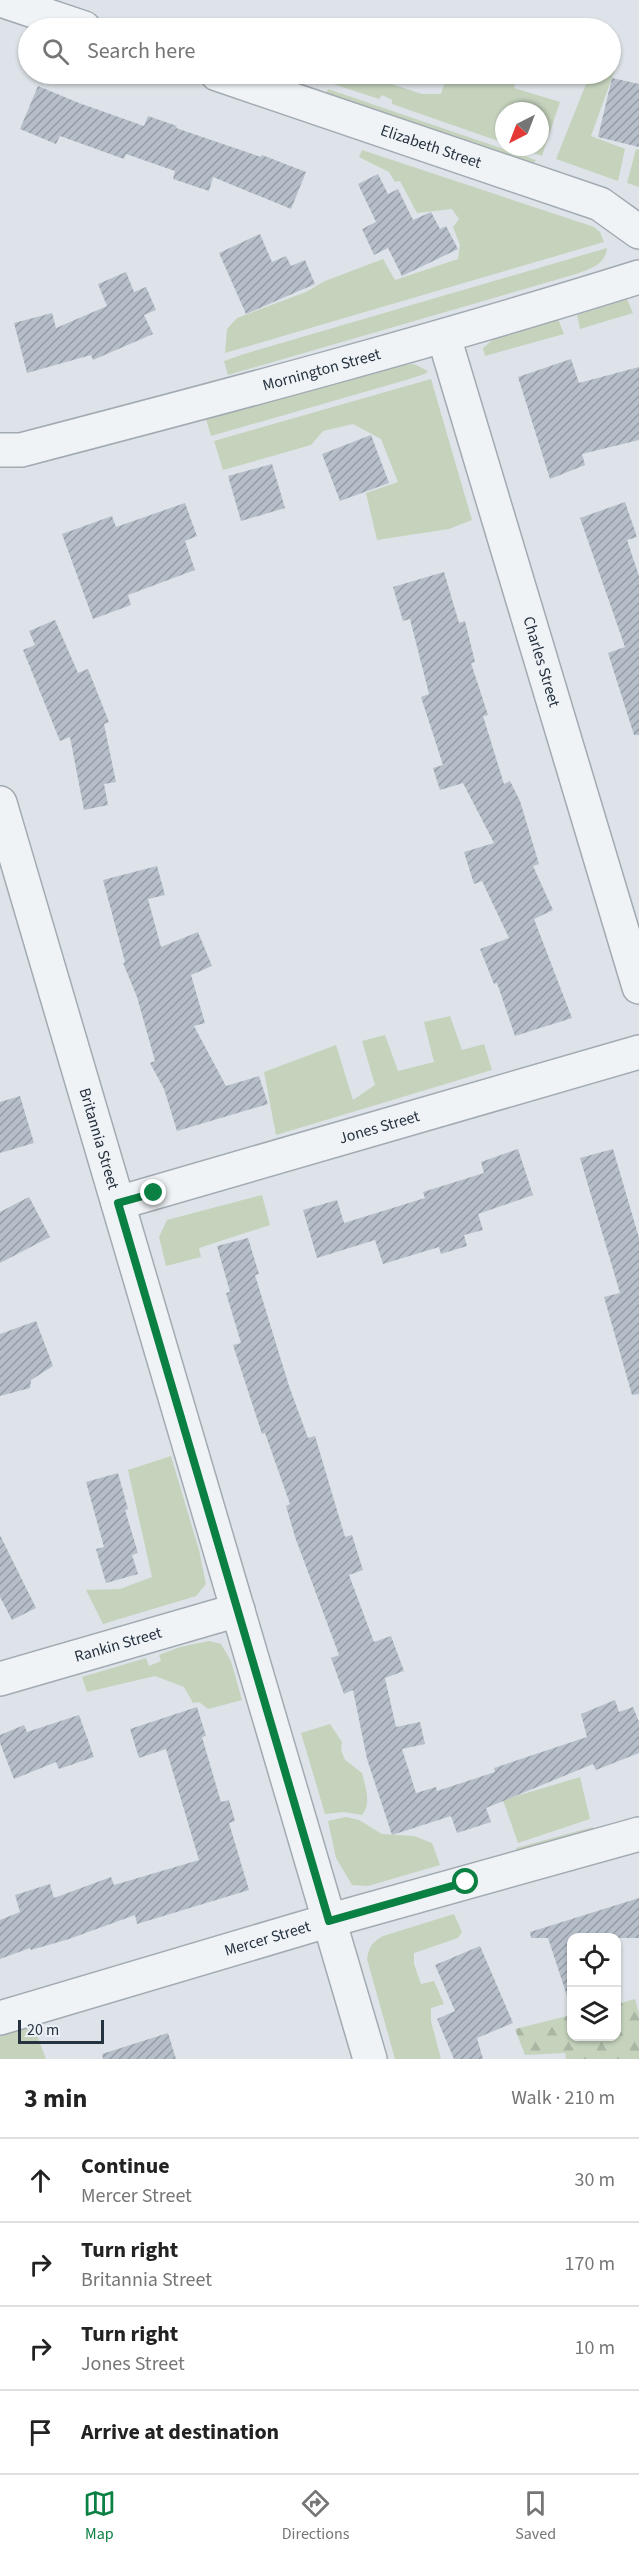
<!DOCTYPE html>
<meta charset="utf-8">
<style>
body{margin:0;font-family:"Source Sans 3",sans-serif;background:#f2f2f2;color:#222}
.controls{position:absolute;right:18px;bottom:18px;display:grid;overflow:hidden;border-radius:12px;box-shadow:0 2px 4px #0004}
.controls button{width:54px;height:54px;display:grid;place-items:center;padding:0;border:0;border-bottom:2px solid #e0e0e0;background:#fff;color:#222;font:30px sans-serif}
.compass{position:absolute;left:495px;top:102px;width:54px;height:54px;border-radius:50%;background:#fff;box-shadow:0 2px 4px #0004;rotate:222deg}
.scale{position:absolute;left:18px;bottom:15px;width:86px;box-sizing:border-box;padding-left:6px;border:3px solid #253240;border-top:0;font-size:16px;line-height:21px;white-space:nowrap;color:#253240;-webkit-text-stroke:4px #ecf1f6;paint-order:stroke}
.stop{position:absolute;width:18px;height:18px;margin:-14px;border:4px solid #0b8043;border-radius:50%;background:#fff}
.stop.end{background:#0b8043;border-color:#fff;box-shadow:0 2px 6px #0008}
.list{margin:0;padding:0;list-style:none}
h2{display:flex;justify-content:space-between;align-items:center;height:78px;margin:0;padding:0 24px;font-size:26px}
h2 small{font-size:20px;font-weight:400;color:#767676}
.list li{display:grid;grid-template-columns:39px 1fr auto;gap:18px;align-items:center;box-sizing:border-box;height:84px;padding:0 24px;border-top:2px solid #e0e0e0}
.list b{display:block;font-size:22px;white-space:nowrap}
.list p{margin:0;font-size:20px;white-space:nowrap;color:#767676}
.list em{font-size:20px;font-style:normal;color:#767676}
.icon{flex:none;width:33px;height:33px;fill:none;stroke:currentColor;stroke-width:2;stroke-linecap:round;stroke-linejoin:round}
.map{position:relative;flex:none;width:639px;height:2059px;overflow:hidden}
.search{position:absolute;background:#fff;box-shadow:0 2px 4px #0004;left:18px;right:18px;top:18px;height:66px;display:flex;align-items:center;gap:15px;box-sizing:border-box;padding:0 21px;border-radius:33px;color:#767676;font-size:22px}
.sheet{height:414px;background:#fff}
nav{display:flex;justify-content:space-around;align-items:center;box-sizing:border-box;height:84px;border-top:2px solid #e0e0e0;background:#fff;font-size:16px;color:#767676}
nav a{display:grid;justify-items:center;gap:3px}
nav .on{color:#0b8043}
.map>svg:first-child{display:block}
.green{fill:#c5d3bd}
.forest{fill:url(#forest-firs)}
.building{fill:url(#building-hatch)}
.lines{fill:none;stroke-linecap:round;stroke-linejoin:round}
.minor-casing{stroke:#a2aab2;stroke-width:36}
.minor{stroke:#f0f3f6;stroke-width:33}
.route{stroke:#0b8043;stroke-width:8}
.labels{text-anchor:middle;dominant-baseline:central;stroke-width:4.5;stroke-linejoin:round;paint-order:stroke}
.street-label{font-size:16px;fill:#253240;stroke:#ecf1f6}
</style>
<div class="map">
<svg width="639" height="2059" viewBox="0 0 639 2059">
<defs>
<pattern id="forest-firs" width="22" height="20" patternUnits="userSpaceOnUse" patternTransform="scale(1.5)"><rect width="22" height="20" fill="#c5d3bd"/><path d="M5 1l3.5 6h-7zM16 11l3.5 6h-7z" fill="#a9b6a4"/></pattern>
<pattern id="building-hatch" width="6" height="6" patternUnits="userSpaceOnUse" patternTransform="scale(1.5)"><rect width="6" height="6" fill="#b6bfc9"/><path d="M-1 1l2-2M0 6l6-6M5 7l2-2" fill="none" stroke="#949ca5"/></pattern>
</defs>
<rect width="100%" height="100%" fill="#dde3e8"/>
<path class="green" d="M 611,58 L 618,61 L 591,136 L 625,149 L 618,181 L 556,159 L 590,74 L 610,74 Z
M 335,74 L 361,74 L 422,94 L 441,94 L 447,74 L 518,74 L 514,88 L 560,102 L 542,156 L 515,147 L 540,147 L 540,111 L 504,111 L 504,143 L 392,104 L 392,100 L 382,95 L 379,99 L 333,84 Z
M 328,89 L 536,160 L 533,164 L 348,102 L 326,93 Z
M 636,149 L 639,150 L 639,187 L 627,183 Z
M 362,150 L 594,227 L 600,232 L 604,242 L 225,353 L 227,329 L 237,318 L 306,292 L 325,281 L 383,259 L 395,280 L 458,259 L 460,245 L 453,227 L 459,219 L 452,209 L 417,213 L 400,181 L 395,182 L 389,172 L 359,157 Z
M 607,248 C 606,264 590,269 576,274 L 228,375 L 224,361 L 244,354 Z
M 627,299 L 633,313 L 580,329 L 577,315 Z
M 558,319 L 564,334 L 485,356 L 483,348 L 496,337 Z
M 414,364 L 428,371 L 425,374 L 406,380 L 211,436 L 206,419 L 396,366 Z
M 431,379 L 472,520 L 449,529 L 377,540 L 366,493 L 398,482 L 381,439 L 353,424 L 323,431 L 311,445 L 223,470 L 214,441 Z
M 450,1016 L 462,1050 L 484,1044 L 492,1070 L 276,1135 L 264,1072 L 336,1045 L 353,1100 L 375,1085 L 362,1041 L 385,1035 L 398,1071 L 434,1062 L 424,1022 Z
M 262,1195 L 270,1225 L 199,1248 L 201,1257 L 166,1266 L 159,1237 L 167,1220 Z
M 171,1456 L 199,1550 L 206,1584 L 196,1596 L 103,1624 L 86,1590 L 120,1589 L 152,1577 L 128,1470 Z
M 209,1641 L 221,1644 L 231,1661 L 242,1700 L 208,1709 L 199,1702 L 193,1703 L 184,1687 L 155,1676 L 87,1692 L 82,1677 L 146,1658 L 149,1666 L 161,1661 L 159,1655 L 180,1647 Z
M 330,1724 L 342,1742 L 341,1750 L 345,1760 L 362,1773 C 365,1786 372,1804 362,1815 L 344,1812 L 325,1814 L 301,1733 Z
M 580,1777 L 590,1819 L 518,1843 L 503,1800 Z
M 346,1817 L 359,1820 L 382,1834 L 414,1836 L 432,1843 L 440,1865 L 368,1886 L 352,1885 L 336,1858 L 328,1821 Z
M 593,1827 L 594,1831 L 518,1853 L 516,1848 Z
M 454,1914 L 462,1932 L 458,1938 L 414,1953 L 414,1964 L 421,1984 L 434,1981 L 444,2004 L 431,2008 L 431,2021 L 441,2059 L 395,2059 L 367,1959 C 369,1947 372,1942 383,1936 Z
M 33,2025 L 46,2059 L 0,2059 L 0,2034 Z"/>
<path class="forest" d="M 635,1999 L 639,2013 L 639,2059 L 566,2059 L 565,2053 L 525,2055 L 515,2029 L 571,2015 L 572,2036 L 616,2036 L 617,2004 Z"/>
<path class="building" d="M 612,78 L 639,84 L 639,147 L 598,137 Z
M 38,86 L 79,103 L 144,126 L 148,116 L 177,126 L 176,128 L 261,157 L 262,155 L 306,172 L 291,209 L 213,177 L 209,191 L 173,179 L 175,171 L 126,154 L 124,159 L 60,136 L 56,144 L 20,129 Z
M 378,174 L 388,194 L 398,189 L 413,220 L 431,212 L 440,229 L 446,226 L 458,249 L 402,276 L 388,248 L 374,255 L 362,229 L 376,222 L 358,184 Z
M 260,234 L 272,262 L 286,256 L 291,266 L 305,260 L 315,284 L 246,314 L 219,253 Z
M 126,272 L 134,292 L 146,287 L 156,310 L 144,315 L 153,334 L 93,360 L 91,355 L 27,373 L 14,323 L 52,313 L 56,328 L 107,306 L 98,284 Z
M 571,359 L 579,383 L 639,367 L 639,440 L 582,454 L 585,465 L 550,479 L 518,377 Z
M 371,435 L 389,483 L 340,501 L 322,454 Z
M 272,464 L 285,508 L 241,521 L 228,476 Z
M 625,502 L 637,537 L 627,540 L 639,576 L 639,735 L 634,735 L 608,653 L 625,647 L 580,518 Z
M 185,503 L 197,536 L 185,541 L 195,570 L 128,595 L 131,605 L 93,619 L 62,534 L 112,516 L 116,527 Z
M 444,572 L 459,623 L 465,621 L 475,662 L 471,663 L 488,715 L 483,716 L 504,784 L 510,781 L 520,801 L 539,864 L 533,866 L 553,910 L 534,919 L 572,1018 L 515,1036 L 497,983 L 494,984 L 480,949 L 509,938 L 482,881 L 474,884 L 464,852 L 494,843 L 463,783 L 440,790 L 433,768 L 443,765 L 421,697 L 429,694 L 410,619 L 403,621 L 393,587 Z
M 55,620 L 78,673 L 88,669 L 109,722 L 104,724 L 116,782 L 104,784 L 108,805 L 84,810 L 70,737 L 60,741 L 23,650 L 35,645 L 29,631 Z
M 157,866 L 165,895 L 148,899 L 161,947 L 198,932 L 212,966 L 191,975 L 205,1023 L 194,1026 L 226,1086 L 259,1076 L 268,1104 L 177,1131 L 164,1089 L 150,1063 L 155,1061 L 137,997 L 123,963 L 125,962 L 103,880 Z
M 20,1096 L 34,1143 L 0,1153 L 0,1102 Z
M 518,1149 L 533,1195 L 478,1214 L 483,1230 L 464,1235 L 467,1246 L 441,1254 L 439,1247 L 383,1264 L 375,1240 L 317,1258 L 303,1210 L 337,1200 L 344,1223 L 425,1198 L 423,1192 L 484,1173 L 481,1162 Z
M 613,1149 L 639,1238 L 639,1394 L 632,1395 L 604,1297 L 620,1293 L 580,1158 Z
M 29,1197 L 50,1237 L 0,1263 L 0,1212 Z
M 248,1238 L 259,1274 L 255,1275 L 289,1386 L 308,1438 L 315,1436 L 345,1537 L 352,1535 L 363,1570 L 349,1575 L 374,1642 L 391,1636 L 404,1671 L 385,1678 L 396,1727 L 420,1722 L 425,1744 L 402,1749 L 416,1793 L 436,1787 L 437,1791 L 495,1772 L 494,1768 L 587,1737 L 581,1714 L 615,1700 L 619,1712 L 633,1707 L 639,1722 L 639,1753 L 596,1770 L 593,1764 L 486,1808 L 491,1822 L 457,1833 L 451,1816 L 392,1835 L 367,1759 L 353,1690 L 344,1694 L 331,1658 L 339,1655 L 295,1537 L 286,1506 L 290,1504 L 265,1433 L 262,1434 L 233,1345 L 241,1343 L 226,1293 L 230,1292 L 217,1246 Z
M 36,1321 L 53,1366 L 31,1380 L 30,1388 L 0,1396 L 0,1334 Z
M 118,1473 L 128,1509 L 125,1510 L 138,1553 L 132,1555 L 138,1574 L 106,1583 L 96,1549 L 104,1547 L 86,1482 Z
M 0,1535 L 36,1608 L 12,1620 L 0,1597 Z
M 197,1707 L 206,1736 L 202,1737 L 221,1802 L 229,1800 L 235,1821 L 229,1823 L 249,1890 L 137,1924 L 135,1915 L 69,1939 L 31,1950 L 30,1948 L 0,1959 L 0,1920 L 20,1912 L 15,1895 L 50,1884 L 54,1898 L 111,1877 L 114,1885 L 199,1860 L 166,1749 L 139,1758 L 130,1729 Z
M 79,1715 L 94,1757 L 59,1769 L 56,1762 L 14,1779 L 0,1743 L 0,1735 L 24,1725 L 27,1732 Z
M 639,1898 L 639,1938 L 572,1938 L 572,1995 L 567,1996 L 548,1938 L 531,1938 L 530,1932 Z
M 480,1946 L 513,2023 L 477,2038 L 483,2059 L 454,2059 L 437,2019 L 455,2011 L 435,1965 Z
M 168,2033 L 176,2059 L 103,2059 L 102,2054 Z"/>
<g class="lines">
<defs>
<g id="minor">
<path d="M 1,0 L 84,28"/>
<path id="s1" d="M 217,74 L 600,204 L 639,232"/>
<path id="s2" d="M 444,337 L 639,987"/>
<path id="s3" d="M 0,450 L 21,450 C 228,396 435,341 639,277"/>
<path id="s4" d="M 0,803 L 370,2059"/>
<path id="s5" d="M 118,1203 L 639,1052"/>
<path id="s6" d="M 0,1679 L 238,1610"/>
<path id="s7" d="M 0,2018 L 310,1926 L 639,1834"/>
</g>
</defs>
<use href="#minor" class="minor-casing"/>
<use href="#minor" class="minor"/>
</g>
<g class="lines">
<path class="route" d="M 154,1193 L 118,1203 L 329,1921 L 466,1882"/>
</g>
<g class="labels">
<g class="street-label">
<text stroke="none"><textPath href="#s1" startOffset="226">Elizabeth Street</textPath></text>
<text stroke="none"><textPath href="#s3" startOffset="332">Mornington Street</textPath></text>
<text stroke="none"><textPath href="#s2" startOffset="339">Charles Street</textPath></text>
<text stroke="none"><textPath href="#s5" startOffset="272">Jones Street</textPath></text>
<text stroke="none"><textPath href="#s4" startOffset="350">Britannia Street</textPath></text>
<text stroke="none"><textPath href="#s6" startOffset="123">Rankin Street</textPath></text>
<text stroke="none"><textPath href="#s7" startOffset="279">Mercer Street</textPath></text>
</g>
</g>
</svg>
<div class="controls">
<button><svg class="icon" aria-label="locate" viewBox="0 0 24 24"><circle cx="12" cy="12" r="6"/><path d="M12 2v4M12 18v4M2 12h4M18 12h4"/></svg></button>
<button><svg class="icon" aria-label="layers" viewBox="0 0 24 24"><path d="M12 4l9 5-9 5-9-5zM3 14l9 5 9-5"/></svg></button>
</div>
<svg class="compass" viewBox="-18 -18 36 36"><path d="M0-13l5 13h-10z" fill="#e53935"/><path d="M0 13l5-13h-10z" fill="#767676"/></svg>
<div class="scale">20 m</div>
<div class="stop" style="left:466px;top:1882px"></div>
<div class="stop end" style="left:154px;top:1193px"></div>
<div class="search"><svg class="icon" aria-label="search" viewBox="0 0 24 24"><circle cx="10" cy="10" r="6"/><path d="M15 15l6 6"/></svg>Search here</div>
</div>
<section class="sheet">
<h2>3 min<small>Walk · 210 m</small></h2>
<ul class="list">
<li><svg class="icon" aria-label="ahead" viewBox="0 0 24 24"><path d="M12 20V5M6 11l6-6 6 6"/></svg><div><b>Continue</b><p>Mercer Street</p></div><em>30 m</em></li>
<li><svg class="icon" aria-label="right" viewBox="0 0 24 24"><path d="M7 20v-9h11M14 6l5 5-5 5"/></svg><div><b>Turn right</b><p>Britannia Street</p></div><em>170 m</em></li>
<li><svg class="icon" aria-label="right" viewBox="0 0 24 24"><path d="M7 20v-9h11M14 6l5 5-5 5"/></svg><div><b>Turn right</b><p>Jones Street</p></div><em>10 m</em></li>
<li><svg class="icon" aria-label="arrive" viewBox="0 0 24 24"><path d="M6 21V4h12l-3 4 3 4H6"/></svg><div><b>Arrive at destination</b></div></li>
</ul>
</section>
<nav>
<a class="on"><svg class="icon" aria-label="map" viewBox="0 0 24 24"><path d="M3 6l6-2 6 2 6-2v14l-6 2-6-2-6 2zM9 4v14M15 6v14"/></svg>Map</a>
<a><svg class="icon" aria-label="directions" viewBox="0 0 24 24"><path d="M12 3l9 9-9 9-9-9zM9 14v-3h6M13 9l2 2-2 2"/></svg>Directions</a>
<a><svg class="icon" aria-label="saved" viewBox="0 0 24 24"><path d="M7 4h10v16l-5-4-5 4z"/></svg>Saved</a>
</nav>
